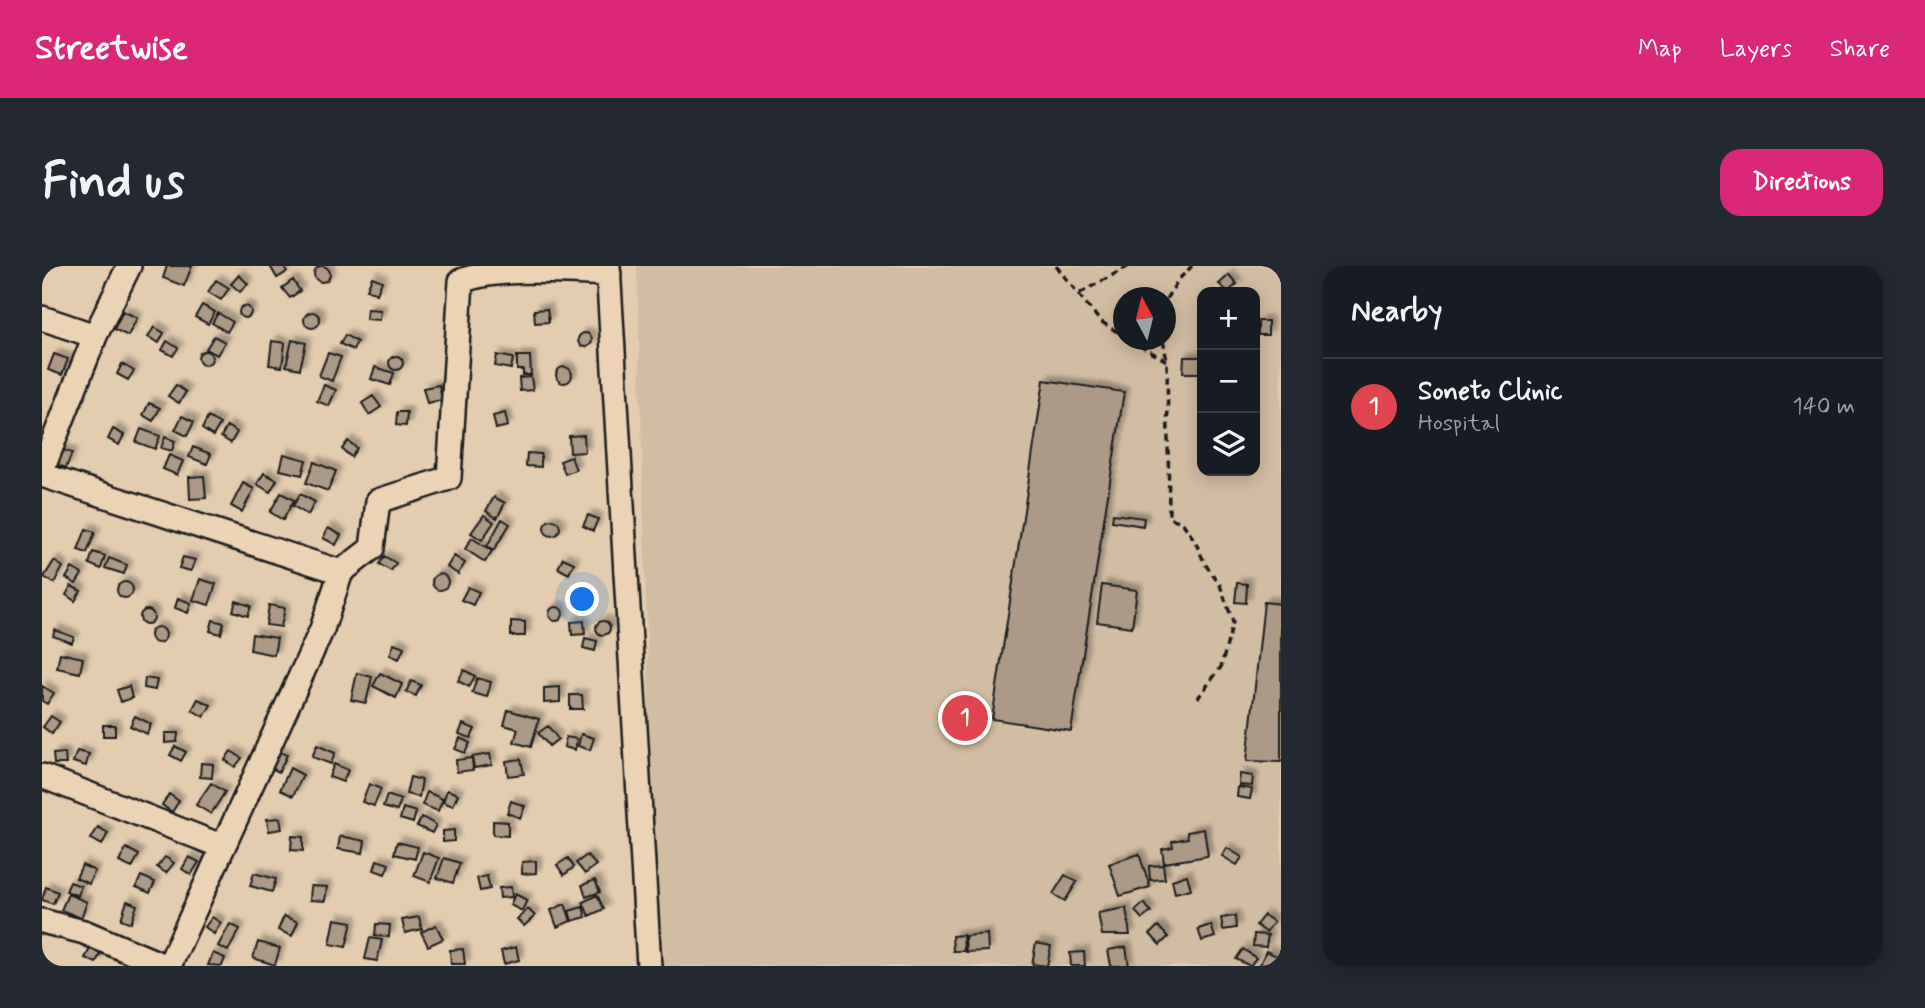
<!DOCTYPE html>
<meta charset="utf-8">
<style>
body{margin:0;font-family:Mynerve,sans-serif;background:#242831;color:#f1f3f6}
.controls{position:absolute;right:21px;top:21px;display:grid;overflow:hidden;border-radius:14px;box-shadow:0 4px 18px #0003}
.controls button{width:63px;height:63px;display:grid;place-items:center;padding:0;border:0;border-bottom:2px solid #363941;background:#171b24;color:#f1f3f6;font:35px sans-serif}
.compass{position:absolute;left:1071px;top:21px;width:63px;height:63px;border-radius:50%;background:#171b24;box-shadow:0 4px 18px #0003;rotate:353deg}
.you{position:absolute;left:541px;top:334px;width:24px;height:24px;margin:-18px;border:5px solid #fff;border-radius:50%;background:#1a73e8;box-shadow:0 0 0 10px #1a73e833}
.badge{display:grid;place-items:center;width:46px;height:46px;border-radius:50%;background:#db2777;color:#fff;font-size:23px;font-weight:700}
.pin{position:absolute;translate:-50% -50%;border:4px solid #fff;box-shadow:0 2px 7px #0006}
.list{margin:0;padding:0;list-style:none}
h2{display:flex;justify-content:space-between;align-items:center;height:91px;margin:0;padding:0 28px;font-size:30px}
h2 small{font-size:23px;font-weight:400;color:#9ea1a6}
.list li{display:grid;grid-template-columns:46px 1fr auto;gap:21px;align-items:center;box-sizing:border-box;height:98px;padding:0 28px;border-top:2px solid #363941}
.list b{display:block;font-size:26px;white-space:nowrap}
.list p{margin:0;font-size:23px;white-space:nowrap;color:#9ea1a6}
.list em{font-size:23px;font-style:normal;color:#9ea1a6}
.icon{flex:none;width:38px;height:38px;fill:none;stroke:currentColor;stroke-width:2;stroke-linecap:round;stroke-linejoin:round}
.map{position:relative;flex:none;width:1239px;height:700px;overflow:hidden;border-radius:21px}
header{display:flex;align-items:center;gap:42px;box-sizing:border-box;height:98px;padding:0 35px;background:#db2777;color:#fff}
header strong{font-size:33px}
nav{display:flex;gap:38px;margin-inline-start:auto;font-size:24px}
.intro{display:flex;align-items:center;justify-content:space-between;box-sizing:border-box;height:168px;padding:0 42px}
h1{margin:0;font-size:49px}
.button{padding:18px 32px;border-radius:21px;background:#db2777;color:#fff;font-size:24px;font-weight:700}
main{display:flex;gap:42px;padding:0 42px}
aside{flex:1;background:#171b24;border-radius:21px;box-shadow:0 4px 18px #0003}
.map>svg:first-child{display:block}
.built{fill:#d3bda2;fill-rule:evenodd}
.building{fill:#ac9a86;stroke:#1c1c1c;stroke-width:2;filter:url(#shadow)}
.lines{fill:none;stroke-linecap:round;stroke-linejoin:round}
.street-casing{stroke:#1c1c1c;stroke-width:28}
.path{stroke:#1c1c1c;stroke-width:3.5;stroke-dasharray:7 5;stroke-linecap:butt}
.street{stroke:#ecd3b4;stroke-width:23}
</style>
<header>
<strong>Streetwise</strong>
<nav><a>Map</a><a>Layers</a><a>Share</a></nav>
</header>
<div class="intro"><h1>Find us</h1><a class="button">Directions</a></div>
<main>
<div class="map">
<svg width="1239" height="700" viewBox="0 0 1239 700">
<defs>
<filter id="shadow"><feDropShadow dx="5" dy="-5" stdDeviation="2" flood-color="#0004"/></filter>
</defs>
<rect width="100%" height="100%" fill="#e4ccae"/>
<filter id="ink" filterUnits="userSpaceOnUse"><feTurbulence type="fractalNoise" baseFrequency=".0143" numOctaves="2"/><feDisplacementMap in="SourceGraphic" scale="14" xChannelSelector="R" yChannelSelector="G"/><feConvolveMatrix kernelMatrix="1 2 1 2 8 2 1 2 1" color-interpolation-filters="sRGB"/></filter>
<g filter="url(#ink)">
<path class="built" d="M 595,0 L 1239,0 L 1239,700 L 614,700 ZM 1160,26 L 1213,26 L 1213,205 L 1160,205 ZM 1082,32 L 1124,32 L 1124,74 L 1082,74 Z"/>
<path class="building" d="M272 8a8 8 0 1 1 16 0a8 8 0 1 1-16 0Z
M 125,0 L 150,0 L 142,20 L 121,12 Z
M 228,0 L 242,0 L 245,6 L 235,12 Z
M 197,9 L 206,18 L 198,26 L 189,18 Z
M 1187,9 L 1195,18 L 1186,26 L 1177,18 Z
M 330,11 L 340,15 L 335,28 L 325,23 Z
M 174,14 L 187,22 L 179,34 L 166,26 Z
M 251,14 L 258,25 L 248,32 L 240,22 Z
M 160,39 L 173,46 L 166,58 L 153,51 Z
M197 46a6 6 0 1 1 12 0a6 6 0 1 1-12 0Z
M 325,43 L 339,44 L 338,54 L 324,53 Z
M 505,43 L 507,56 L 493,57 L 492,44 Z
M 81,45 L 95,52 L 86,70 L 72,63 Z
M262 54a8 8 0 1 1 16 0a8 8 0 1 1-16 0Z
M 176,47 L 191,56 L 185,66 L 170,57 Z
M 1216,55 L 1226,55 L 1226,69 L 1216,69 Z
M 112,61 L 122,67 L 117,77 L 106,71 Z
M536 74a7 7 0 1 1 14 0a7 7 0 1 1-14 0Z
M 303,69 L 315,76 L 311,84 L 298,78 Z
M 172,70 L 183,76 L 175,89 L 164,83 Z
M 250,74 L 264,77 L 258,103 L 244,100 Z
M 125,75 L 136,82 L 131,90 L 120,84 Z
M 230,75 L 243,77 L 240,101 L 227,99 Z
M156 92a7 7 0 1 1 14 0a7 7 0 1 1-14 0Z
M 286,87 L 299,91 L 290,115 L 277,110 Z
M 12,88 L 26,93 L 20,109 L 6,104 Z
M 455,89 L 471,92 L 469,103 L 453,100 Z
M 475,90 L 488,90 L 489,109 L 481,109 L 481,104 L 475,104 Z
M347 97a7 7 0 1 1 14 0a7 7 0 1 1-14 0Z
M 1142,91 L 1160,91 L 1159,107 L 1141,107 Z
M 80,98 L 92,105 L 86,114 L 75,108 Z
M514 109a8 8 0 1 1 16 0a8 8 0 1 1-16 0Z
M 333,101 L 352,107 L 348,119 L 329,113 Z
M 489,111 L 491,124 L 478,125 L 477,112 Z
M 1002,114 L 1082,126 L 1029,465 L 950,453 Z
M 134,119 L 144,126 L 137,137 L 126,130 Z
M 282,119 L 294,124 L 287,140 L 275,135 Z
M 397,119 L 400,134 L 385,137 L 381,122 Z
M 331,130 L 339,141 L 327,149 L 320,137 Z
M 107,137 L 118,142 L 111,155 L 101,149 Z
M 355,146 L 365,146 L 364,160 L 354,159 Z
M 463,147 L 466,160 L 454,163 L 451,150 Z
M 140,150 L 152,156 L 145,170 L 133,164 Z
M 166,151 L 178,158 L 171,170 L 160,163 Z
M 185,160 L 195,166 L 189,177 L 179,171 Z
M 71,163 L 82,169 L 77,179 L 66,173 Z
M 99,163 L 118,170 L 113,183 L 94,176 Z
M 542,169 L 543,186 L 528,187 L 527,170 Z
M 123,171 L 133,175 L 130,185 L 119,182 Z
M 306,175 L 315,182 L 309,191 L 300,183 Z
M 151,181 L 169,188 L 165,198 L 147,191 Z
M 18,183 L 30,187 L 24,202 L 13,198 Z
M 485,187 L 499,188 L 499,201 L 484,200 Z
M 242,188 L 264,194 L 260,209 L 238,204 Z
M 127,189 L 141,195 L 135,209 L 121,203 Z
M 529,191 L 534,204 L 523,208 L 518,195 Z
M 272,196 L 294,205 L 286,225 L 264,217 Z
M 222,207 L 235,214 L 228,226 L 215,218 Z
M 162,210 L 164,232 L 148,233 L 147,211 Z
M 201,217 L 212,223 L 200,246 L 189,240 Z
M 239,227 L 252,234 L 241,254 L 228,246 Z
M 258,228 L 273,236 L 266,249 L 251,240 Z
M 452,231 L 463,237 L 455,252 L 444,245 Z
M 1071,248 L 1102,252 L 1101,260 L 1070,255 Z
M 442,249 L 452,256 L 440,274 L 429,267 Z
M 546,249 L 556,253 L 551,265 L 541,260 Z
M 460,253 L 468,258 L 452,284 L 445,280 Z
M502 262a8 8 0 1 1 16 0a8 8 0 1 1-16 0Z
M 286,262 L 299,269 L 294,279 L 281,272 Z
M 44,263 L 53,266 L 45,287 L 36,284 Z
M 430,272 L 450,285 L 443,296 L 423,283 Z
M 51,286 L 63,290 L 59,303 L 47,298 Z
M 342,290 L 354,297 L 349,305 L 337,298 Z
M 412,290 L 423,297 L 416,308 L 405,301 Z
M 141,291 L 153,294 L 149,305 L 137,302 Z
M 67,292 L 85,299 L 82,308 L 63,302 Z
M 521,292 L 532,297 L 527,308 L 516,302 Z
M 12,295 L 21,301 L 12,317 L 2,311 Z
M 30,302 L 40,308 L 34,318 L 24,312 Z
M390 316a8 8 0 1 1 16 0a8 8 0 1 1-16 0Z
M 158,313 L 174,318 L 167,339 L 151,334 Z
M75 324a8 8 0 1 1 16 0a8 8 0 1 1-16 0Z
M 1195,317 L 1205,318 L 1204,337 L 1193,336 Z
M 1060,319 L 1095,324 L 1090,361 L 1055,356 Z
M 29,320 L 39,325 L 33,335 L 24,329 Z
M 426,321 L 437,326 L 431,339 L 419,334 Z
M 136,332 L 149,337 L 146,347 L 133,342 Z
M 194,335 L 209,340 L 206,350 L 191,345 Z
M 1222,336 L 1239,338 L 1239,496 L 1205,495 Z
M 227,339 L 243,342 L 239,361 L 224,359 Z
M507 348a7 7 0 1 1 14 0a7 7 0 1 1-14 0Z
M98 351a7 7 0 1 1 14 0a7 7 0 1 1-14 0Z
M 171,354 L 182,357 L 179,368 L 168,365 Z
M 469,355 L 483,356 L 483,370 L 469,370 Z
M 542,355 L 543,368 L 530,369 L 529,356 Z
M554 362a7 7 0 1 1 14 0a7 7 0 1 1-14 0Z
M108 369a8 8 0 1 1 16 0a8 8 0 1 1-16 0Z
M 13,364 L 32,371 L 30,377 L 11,370 Z
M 210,368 L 235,372 L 232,389 L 208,384 Z
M 543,372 L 555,375 L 553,385 L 541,382 Z
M 352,377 L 362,381 L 357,393 L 348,389 Z
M 18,387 L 41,392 L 38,407 L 15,402 Z
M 422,404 L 433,410 L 427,421 L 416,415 Z
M 315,407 L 330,411 L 324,437 L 309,434 Z
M 338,407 L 360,418 L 354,432 L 331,420 Z
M 103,412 L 115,414 L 113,424 L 102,422 Z
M 435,412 L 449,416 L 445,431 L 430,427 Z
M 369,415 L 379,419 L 374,430 L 364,426 Z
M 0,420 L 12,427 L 5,438 L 0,435 Z
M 87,420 L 90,432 L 79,436 L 75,424 Z
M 518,421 L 518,436 L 502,437 L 502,422 Z
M 528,429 L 540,429 L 541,443 L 528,443 Z
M 156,433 L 169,439 L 162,451 L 150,444 Z
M 466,444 L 497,453 L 489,481 L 472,476 L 476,463 L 462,459 Z
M 9,450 L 18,456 L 10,468 L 1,461 Z
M 93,450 L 109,458 L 105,468 L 88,460 Z
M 421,458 L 433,463 L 429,472 L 417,468 Z
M 61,459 L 73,459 L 73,470 L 61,470 Z
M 506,460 L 516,473 L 507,480 L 496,467 Z
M 123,467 L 136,467 L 135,476 L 123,477 Z
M 539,468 L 552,472 L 548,484 L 536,480 Z
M 524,471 L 535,473 L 533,484 L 522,481 Z
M 418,472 L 428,477 L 423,487 L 413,483 Z
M 275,479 L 293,487 L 289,498 L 270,491 Z
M 133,480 L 144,486 L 139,495 L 128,489 Z
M 233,484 L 245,489 L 237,506 L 225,500 Z
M 35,485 L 47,488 L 44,500 L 31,496 Z
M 189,485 L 200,492 L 193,501 L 183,494 Z
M 23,487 L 24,498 L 12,498 L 11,488 Z
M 448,488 L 450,499 L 432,502 L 430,491 Z
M 430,492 L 431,504 L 415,506 L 414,494 Z
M 479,493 L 482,508 L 466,510 L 464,495 Z
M 159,497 L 171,498 L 170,512 L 158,511 Z
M 292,498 L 306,504 L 301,516 L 287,511 Z
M 248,502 L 261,509 L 251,530 L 238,524 Z
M 1198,508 L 1211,510 L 1210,520 L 1197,519 Z
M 368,511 L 380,514 L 377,531 L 364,528 Z
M 169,517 L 183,526 L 169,548 L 154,539 Z
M 327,518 L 339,523 L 332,540 L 320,536 Z
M 1196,521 L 1210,523 L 1208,533 L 1195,531 Z
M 405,524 L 416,528 L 411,540 L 401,536 Z
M 385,526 L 401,533 L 396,545 L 380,539 Z
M 127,528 L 137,535 L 130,546 L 120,539 Z
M 345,529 L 359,534 L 355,545 L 341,541 Z
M 469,535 L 483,540 L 478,552 L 465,547 Z
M 361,542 L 374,546 L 371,557 L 358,553 Z
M 380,551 L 394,559 L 390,567 L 375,560 Z
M 238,552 L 240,563 L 227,565 L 225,553 Z
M 451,555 L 466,556 L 466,570 L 451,569 Z
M 56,561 L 66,567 L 60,579 L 49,573 Z
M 1162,563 L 1166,590 L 1122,597 L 1120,583 L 1131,581 L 1130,575 L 1146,572 L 1145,566 Z
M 412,564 L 412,575 L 401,576 L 401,565 Z
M 250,570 L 261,571 L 261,585 L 249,584 Z
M 298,570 L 323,575 L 321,587 L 296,583 Z
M 355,576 L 376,581 L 373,593 L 352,588 Z
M 84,582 L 97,589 L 90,602 L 77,596 Z
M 1185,582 L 1200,591 L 1195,599 L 1180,590 Z
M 381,586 L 397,592 L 388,616 L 372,610 Z
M 1097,588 L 1108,621 L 1078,630 L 1067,598 Z
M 545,589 L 554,599 L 543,608 L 534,597 Z
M 123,591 L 132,597 L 124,607 L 115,601 Z
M 147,591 L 157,596 L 149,609 L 140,603 Z
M 402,592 L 418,597 L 411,617 L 395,612 Z
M 526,592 L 532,601 L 522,609 L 515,599 Z
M 335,594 L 347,598 L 343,608 L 332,604 Z
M 494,595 L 494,607 L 480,608 L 480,596 Z
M 40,599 L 53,605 L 47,618 L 34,612 Z
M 1121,599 L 1123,613 L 1108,614 L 1107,600 Z
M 212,607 L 234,613 L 230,626 L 208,620 Z
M 1023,609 L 1035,616 L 1023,635 L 1011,628 Z
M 1145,609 L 1149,623 L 1133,627 L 1130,614 Z
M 99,610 L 113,616 L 108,627 L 94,621 Z
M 445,610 L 448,623 L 438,625 L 435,612 Z
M 553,614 L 558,626 L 544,631 L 540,619 Z
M 28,616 L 39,620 L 36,630 L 24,625 Z
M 269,620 L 285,621 L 283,635 L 268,634 Z
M 4,621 L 16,626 L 11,638 L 0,634 Z
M 469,621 L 470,631 L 458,632 L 457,622 Z
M 26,628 L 45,636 L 39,652 L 19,644 Z
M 473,628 L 485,634 L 480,645 L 468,639 Z
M 555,629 L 562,643 L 547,650 L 541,636 Z
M 85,635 L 95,639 L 89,657 L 79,653 Z
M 1102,637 L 1109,646 L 1100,653 L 1093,645 Z
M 523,638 L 529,655 L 515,661 L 509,644 Z
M 541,641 L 544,651 L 530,655 L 527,645 Z
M 1084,642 L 1088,669 L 1060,669 L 1056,647 Z
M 486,643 L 493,650 L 482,660 L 475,653 Z
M 1222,649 L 1232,656 L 1224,666 L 1214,659 Z
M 242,650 L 256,656 L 250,670 L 236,664 Z
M 1193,650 L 1194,662 L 1181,664 L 1179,652 Z
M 170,651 L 179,657 L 172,668 L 163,661 Z
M 377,651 L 380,663 L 363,667 L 360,654 Z
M 293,653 L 310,656 L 304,681 L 288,678 Z
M 188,658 L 198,663 L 186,685 L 176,680 Z
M 334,658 L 348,659 L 347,671 L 333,670 Z
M 394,659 L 401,673 L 386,680 L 379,666 Z
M 1169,659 L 1173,671 L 1160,675 L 1156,663 Z
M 1116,660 L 1126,671 L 1118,679 L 1108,668 Z
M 945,668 L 946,685 L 924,686 L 923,670 Z
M 1212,668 L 1226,669 L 1224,681 L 1211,680 Z
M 921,669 L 922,685 L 911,685 L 910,670 Z
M 328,672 L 340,674 L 335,695 L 323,693 Z
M 216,676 L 238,682 L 233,699 L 211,692 Z
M 994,677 L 1009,680 L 1005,700 L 990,698 Z
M 49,681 L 59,686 L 54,697 L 43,692 Z
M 474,681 L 477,694 L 462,698 L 459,685 Z
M 1084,681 L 1087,700 L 1069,700 L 1066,684 Z
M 421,683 L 423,698 L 409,698 L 408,684 Z
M 1201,683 L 1214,692 L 1208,700 L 1194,693 Z
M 1224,685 L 1235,690 L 1230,700 L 1218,698 Z
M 1042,686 L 1043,700 L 1029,700 L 1028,687 Z
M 171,687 L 183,692 L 180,700 L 166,699 Z"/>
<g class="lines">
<defs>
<path id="street" d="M 566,0 L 607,700
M 0,52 L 53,70
M 0,204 L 53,70 L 87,0
M 0,209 L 299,306
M 0,510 L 179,580
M 0,655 L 42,666 L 122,700
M 127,700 L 280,363 L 299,306 L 330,282 L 336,235 L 407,212 L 419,15 C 455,0 524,6 567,8"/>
</defs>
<use href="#street" class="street-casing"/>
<path class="path" d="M 1014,0 L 1058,55 L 1082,70
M 1038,27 L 1087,0
M 1124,33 L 1137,13 L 1150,0
M 1087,74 L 1125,95
M 1121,74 L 1125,95 L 1127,249 L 1128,252 L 1140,256 L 1153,275 L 1163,298 L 1178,319 L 1191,356 L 1179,401 L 1156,432"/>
<use href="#street" class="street"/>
</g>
</g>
</svg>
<div class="controls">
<button>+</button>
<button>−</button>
<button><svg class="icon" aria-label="layers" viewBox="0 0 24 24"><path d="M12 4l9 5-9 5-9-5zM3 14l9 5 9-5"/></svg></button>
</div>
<svg class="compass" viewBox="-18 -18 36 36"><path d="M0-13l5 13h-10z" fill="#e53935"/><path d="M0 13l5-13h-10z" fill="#9ea1a6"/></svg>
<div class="you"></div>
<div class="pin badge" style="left:923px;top:452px;background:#e0444e">1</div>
</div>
<aside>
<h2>Nearby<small></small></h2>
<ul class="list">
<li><span class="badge" style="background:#e0444e">1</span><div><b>Soneto Clinic</b><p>Hospital</p></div><em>140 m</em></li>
</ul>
</aside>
</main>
